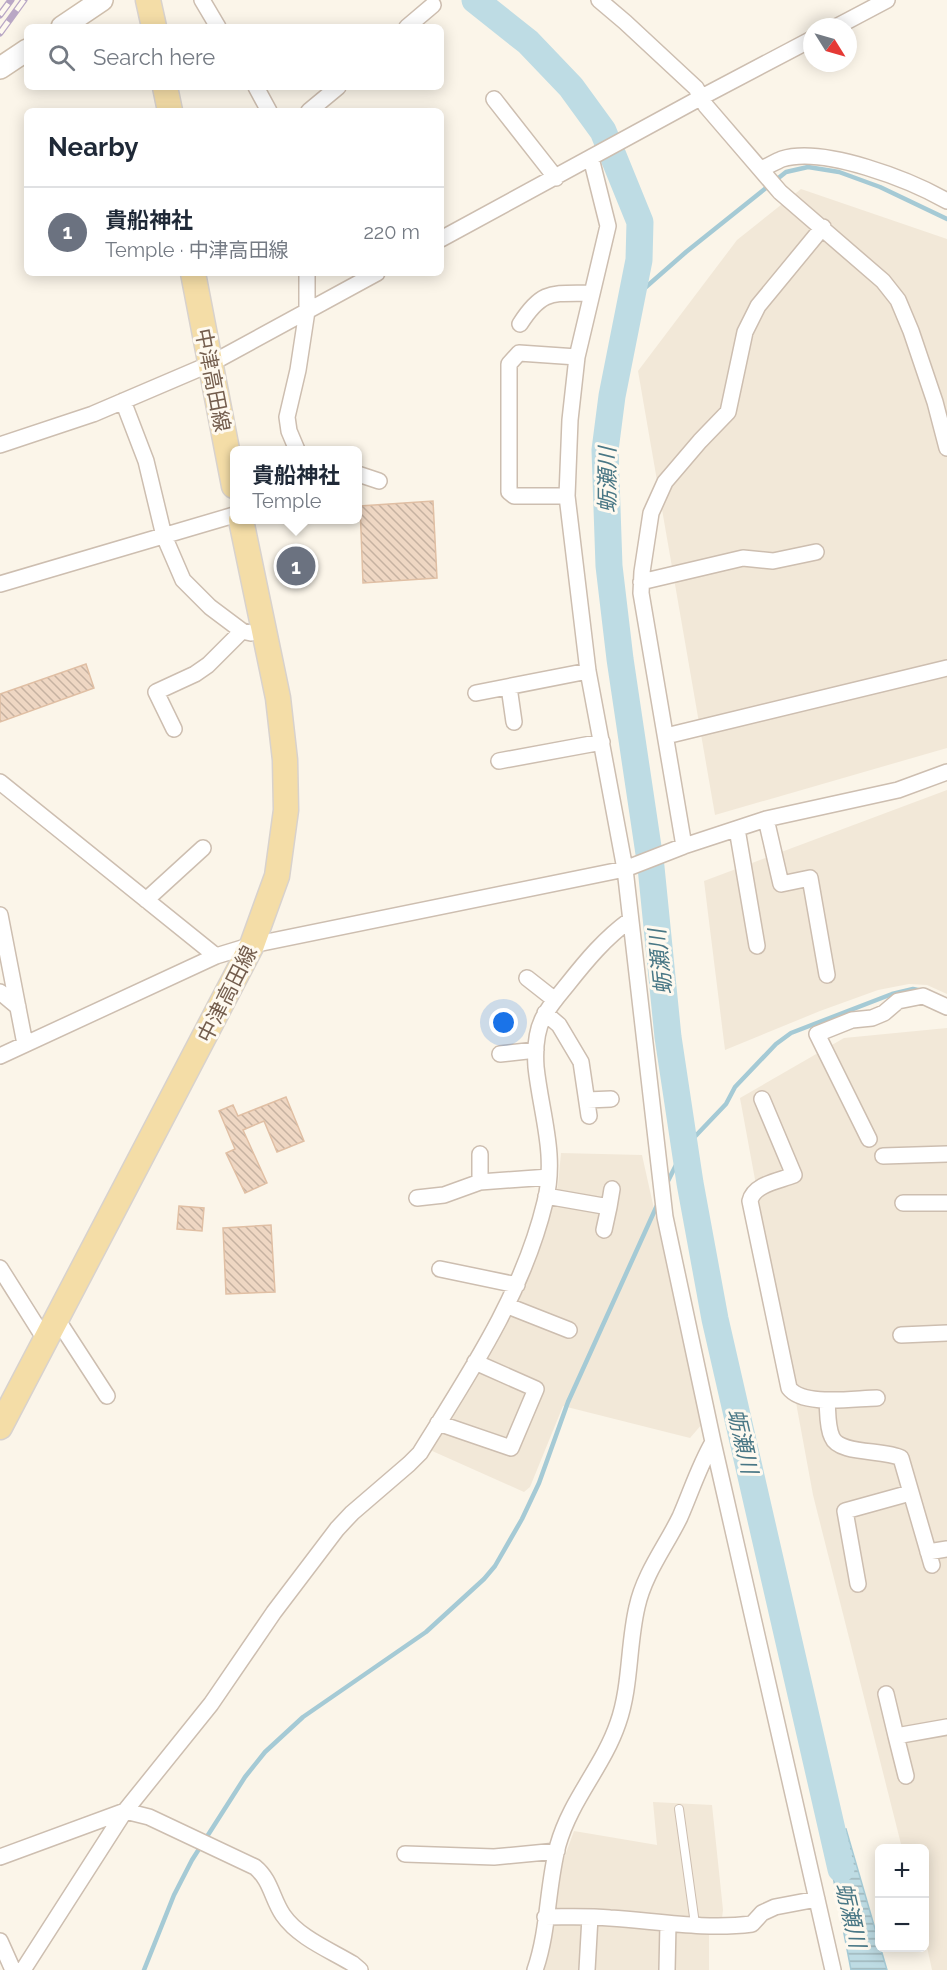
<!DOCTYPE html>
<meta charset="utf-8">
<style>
body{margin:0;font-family:Raleway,"Noto Sans JP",sans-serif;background:#f6f6f7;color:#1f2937}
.controls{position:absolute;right:18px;bottom:18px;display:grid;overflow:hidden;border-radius:9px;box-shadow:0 3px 15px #0003}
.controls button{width:54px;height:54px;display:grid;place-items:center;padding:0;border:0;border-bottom:2px solid #e0e1e3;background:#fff;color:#1f2937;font:30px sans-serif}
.compass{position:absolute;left:803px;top:18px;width:54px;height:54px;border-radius:50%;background:#fff;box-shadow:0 3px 15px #0003;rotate:127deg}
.you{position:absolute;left:504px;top:1023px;width:21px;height:21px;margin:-15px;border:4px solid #fff;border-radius:50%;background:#1a73e8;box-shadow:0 0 0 9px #1a73e833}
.badge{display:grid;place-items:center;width:39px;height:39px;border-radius:50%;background:#d93025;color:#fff;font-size:20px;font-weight:700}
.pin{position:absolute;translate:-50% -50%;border:3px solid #fff;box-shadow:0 2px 6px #0006}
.popup{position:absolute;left:230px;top:446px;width:132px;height:78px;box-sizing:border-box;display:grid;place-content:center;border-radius:9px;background:#fff;filter:drop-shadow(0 2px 4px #0005);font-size:20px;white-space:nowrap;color:#747a83}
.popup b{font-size:22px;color:#1f2937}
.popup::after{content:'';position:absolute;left:50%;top:100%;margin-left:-12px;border:12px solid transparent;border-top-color:#fff}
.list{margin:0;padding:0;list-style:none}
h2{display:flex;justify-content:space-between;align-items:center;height:78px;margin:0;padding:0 24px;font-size:26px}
h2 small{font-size:20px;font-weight:400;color:#747a83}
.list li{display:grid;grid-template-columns:39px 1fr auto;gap:18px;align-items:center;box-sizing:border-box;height:90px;padding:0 24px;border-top:2px solid #e0e1e3}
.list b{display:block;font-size:22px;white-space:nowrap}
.list p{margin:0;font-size:20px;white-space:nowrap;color:#747a83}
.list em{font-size:20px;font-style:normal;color:#747a83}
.icon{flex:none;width:33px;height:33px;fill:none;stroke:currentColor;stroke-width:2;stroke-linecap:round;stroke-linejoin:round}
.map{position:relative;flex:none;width:947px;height:1970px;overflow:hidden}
.search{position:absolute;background:#fff;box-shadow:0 3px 15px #0003;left:24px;top:24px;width:420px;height:66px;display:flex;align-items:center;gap:15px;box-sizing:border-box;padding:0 21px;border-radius:9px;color:#747a83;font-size:22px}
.panel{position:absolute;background:#fff;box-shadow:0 3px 15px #0003;left:24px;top:108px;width:420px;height:168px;border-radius:9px}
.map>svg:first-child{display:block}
.residential{fill:#f2e8d8}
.water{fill:url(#water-rules);stroke:#a5cad5;stroke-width:1.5}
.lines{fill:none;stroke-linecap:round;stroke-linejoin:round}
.stream{stroke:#a5cad5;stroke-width:4.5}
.river{stroke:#bedce4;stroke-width:27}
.building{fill:url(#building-back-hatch);stroke:#e0bfa4;stroke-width:1.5}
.lane-casing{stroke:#cdbeb0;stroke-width:10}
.street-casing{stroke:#cdbeb0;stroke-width:18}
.secondary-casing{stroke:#cfbfad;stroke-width:24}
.primary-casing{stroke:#d8d2cd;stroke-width:27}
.lane{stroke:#fff;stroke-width:8}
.street{stroke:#fff;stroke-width:15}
.secondary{stroke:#fff;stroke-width:21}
.primary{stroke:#f4dda7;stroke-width:24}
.rail-casing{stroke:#b9a7c5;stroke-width:7}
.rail{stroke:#fef9ef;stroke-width:4.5;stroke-dasharray:14;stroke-linecap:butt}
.labels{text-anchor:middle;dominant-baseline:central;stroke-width:6;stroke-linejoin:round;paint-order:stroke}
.street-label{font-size:21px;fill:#745e4e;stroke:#fef9ef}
.water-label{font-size:22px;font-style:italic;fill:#497785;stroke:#fef9ef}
</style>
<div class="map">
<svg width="947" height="1970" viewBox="0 0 947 1970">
<defs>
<pattern id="water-rules" width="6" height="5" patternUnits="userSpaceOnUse" patternTransform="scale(1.5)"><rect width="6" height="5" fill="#bedce4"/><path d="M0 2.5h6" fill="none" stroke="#9fb6bb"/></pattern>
<pattern id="building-back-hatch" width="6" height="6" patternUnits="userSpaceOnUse" patternTransform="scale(1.5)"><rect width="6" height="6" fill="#efd7c3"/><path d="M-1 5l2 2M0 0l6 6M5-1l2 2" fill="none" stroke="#c6b2a1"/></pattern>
</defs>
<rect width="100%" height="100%" fill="#fbf5e9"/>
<path class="residential" d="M 801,189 L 947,239 L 947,748 L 715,815 L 638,371 L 737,240 Z
M 947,790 L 947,994 L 927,985 L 909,984 L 878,990 L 820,1011 L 725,1050 L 704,881 Z
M 947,1028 L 947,1970 L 932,1970 L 925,1938 L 924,1848 L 902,1848 L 813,1495 L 740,1098 L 844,1038 Z
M 561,1153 L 642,1155 L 702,1424 L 690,1438 L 563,1406 L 530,1487 L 524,1492 L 430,1450 L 518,1302 L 535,1261 L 552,1208 L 558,1185 Z
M 653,1802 L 712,1805 L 723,1910 L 720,1935 L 709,1935 L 709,1970 L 540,1970 L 554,1909 L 562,1864 L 574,1831 L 657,1845 Z"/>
<path class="water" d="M 846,1829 L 887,1970 L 851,1970 L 825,1835 Z"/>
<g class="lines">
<path class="stream" d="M 630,301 L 686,252 L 786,172 L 808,167 L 839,172 L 880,187 L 947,219
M 666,1185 L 685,1147 L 726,1104 L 735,1087 L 776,1044 L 791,1033 L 892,994 L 913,989 L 923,991
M 144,1970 L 174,1895 L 192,1860 L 245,1777 L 265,1752 L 303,1717 L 426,1632 L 484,1579 L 495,1566 L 522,1519 L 539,1483 L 568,1402 L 659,1201"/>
<path class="river" d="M 475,0 L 528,42 L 571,87 L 603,131 L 640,222 L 639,260 L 612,396 L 605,450 L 609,566 L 620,659 L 651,867 L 668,1037 L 690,1183 L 715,1319 L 841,1869"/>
</g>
<path class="building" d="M 433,501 L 437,578 L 363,583 L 360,506 Z
M 301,556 L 306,572 L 289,577 L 284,562 Z
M 86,664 L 94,688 L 0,722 L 0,694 Z
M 286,1097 L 304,1141 L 277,1152 L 264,1121 L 243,1130 L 267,1183 L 245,1193 L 226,1153 L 235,1149 L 219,1111 L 233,1105 L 238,1116 Z
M 179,1206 L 204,1208 L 202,1231 L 177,1229 Z
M 271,1225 L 275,1292 L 226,1294 L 223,1228 Z"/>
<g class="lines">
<defs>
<path id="lane" d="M 679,1809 L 695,1924"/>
<path id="street" d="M 202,0 L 218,27
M 599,0 L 625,22 L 696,88 L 706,106 L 780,192 L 883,281 L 898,300 L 911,331 L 935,402 L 947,448
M 407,27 L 433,5
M 836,27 L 887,0
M 256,87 L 269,111
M 494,99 L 556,178
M 309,111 L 338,87
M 591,158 L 608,226 L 577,357 L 570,420 L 567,496 L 588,671 L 625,869 L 665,1217 L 713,1442 L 833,1970
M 761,169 C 768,166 775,162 782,159 C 824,146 910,180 947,201
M 441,239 L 700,98 L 812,39
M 520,324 C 543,288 553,294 592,293
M 123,401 L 146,461 L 164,536 L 183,580 L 210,607 L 242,631
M 0,445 L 93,414 L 210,364 L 377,273
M 297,450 L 289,431 L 287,417 L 298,370 L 307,311 L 307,273
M 358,474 L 379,481
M 567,496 L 514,496 L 509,492 L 509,364 L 519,353 L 577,357
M 641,582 L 743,558 L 773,561 L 816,552
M 0,584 L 234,515
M 509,687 L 514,722
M 476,693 L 588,671
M 174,729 L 156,692 L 195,674 L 208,665 L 242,631 L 251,633
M 666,736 L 947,668
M 499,761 L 602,742
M 0,782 L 216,956
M 766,819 L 781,884 L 810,878 L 827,975
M 737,829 L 757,946
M 684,846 L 641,593 L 642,572 L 651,513 L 665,482 L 700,441 L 728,412 L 745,332 L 758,306 L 823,227
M 146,900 L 203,848
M 0,915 L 25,1044
M 527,978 L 555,1000
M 0,992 L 18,1007
M 545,1013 L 559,1025 L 581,1062 L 589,1116
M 500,1054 L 536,1050
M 0,1056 L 216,956 L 252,945 L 625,869 L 684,846 L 766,819 L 898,790 L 947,772
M 762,1099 L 794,1175 C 779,1181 754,1184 750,1201 L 789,1388 C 803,1407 856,1398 877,1398
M 587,1100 L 611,1099
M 869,1139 L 817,1034 L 852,1020 L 872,1018 L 884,1013 L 898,1001 L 923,996 L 947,1007
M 480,1154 L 480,1182 L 549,1177
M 883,1156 L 947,1154
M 546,1196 L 609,1207 L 612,1189
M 417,1198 L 444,1195 L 480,1182
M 903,1203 L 947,1203
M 604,1230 L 609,1207
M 0,1268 L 46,1341
M 440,1269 L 517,1285
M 508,1306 L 569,1330
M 57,1319 L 107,1396
M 901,1335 L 947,1333
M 827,1400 C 828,1412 827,1427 832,1437 C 839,1455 884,1449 901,1458 L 932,1565
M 438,1423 L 511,1448 L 536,1389 L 475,1362
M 928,1552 L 947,1549
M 858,1584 L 845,1511 L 910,1493
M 886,1694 L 896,1736
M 906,1776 L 896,1736 L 947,1727
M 405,1854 L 494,1857 L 557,1851
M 0,1857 L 125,1811 L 149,1817 L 255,1867 C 271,1880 272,1899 283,1915 C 299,1938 330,1950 353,1964 L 360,1970
M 545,1917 C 567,1917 588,1916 610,1918 C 657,1921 705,1930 752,1924 L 762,1913 L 775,1907 L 817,1899
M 0,1941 L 13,1970
M 23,1970 L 125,1811 L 211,1704 L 274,1612 L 337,1529 L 352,1513 L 409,1464 L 420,1453 C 469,1374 523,1294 545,1202 C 557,1155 541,1114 536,1067 C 535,1052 536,1032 543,1018 C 549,1006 558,996 567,985 C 586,961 605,938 630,920
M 535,1970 C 549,1930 547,1886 558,1845 C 571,1799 603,1767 618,1723 C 631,1686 628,1645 637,1607 C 644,1574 666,1546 680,1517 C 691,1492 699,1466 713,1442
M 587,1970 L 590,1917
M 667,1970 L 668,1924"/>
<path id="secondary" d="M 62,27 L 102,0
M 0,68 L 27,50"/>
<path id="primary" d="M 148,0 L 154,27
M 165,87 L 170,111
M 193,273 L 234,486
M 0,1427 L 252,945 L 277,876 L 286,810 L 285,760 L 278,698 L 241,520"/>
</defs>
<use href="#lane" class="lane-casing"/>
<use href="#street" class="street-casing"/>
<use href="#secondary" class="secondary-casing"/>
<use href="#primary" class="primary-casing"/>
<use href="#lane" class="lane"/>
<use href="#street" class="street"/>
<use href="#secondary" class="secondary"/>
<use href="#primary" class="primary"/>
<defs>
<path id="rail" d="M 0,15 L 11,0
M 0,33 L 24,0"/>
</defs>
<use href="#rail" class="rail-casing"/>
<use href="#rail" class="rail"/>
</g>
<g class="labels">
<g class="street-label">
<text transform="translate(213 380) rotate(79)">中津高田線</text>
<text transform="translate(227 994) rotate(-63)">中津高田線</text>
</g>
<g class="water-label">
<text transform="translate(607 480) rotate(-90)">蛎瀬川</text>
<text transform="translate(660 962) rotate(-96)">蛎瀬川</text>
<text transform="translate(743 1441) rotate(77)">蛎瀬川</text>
<text transform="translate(851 1915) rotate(77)">蛎瀬川</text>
</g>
</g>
</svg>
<div class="controls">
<button>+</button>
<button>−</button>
</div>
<svg class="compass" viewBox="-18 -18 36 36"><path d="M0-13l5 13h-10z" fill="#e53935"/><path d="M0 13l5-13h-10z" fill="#747a83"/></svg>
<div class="you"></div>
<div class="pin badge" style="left:296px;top:566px;background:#6b7280">1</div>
<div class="popup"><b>貴船神社</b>Temple</div>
<div class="search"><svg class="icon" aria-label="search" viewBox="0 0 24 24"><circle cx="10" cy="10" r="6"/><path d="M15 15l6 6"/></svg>Search here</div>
<section class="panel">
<h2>Nearby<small></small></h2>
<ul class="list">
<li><span class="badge" style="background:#6b7280">1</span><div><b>貴船神社</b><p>Temple · 中津高田線</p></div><em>220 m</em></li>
</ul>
</section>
</div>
